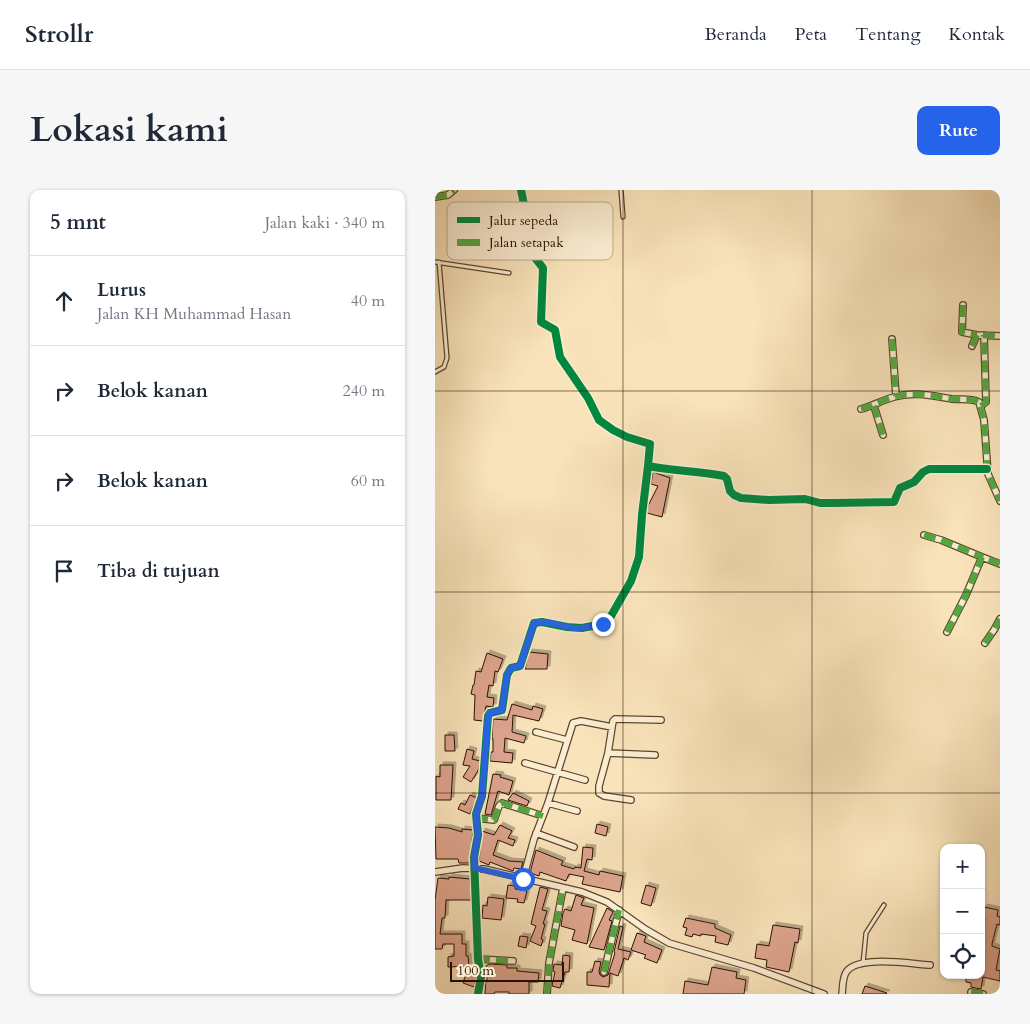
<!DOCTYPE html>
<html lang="id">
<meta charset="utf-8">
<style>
body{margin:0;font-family:Cardo,serif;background:#f6f6f7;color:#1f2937}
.controls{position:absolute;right:15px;bottom:15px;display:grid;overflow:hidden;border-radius:10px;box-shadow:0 1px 4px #0004}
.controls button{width:45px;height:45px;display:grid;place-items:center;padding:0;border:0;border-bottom:1px solid #e0e1e3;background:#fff;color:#1f2937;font:25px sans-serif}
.scale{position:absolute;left:15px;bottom:12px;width:114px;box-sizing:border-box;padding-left:5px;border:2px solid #2a1100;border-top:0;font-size:14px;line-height:18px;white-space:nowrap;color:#2a1100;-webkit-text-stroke:4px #fbedd2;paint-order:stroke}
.stop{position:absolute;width:15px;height:15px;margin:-11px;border:4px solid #2563eb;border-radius:50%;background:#fff}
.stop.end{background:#2563eb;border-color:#fff;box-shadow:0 1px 5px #0008}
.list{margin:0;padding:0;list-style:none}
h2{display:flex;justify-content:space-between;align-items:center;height:65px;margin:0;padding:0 20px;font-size:21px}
h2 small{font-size:16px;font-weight:400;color:#747a83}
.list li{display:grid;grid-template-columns:32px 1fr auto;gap:15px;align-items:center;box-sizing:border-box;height:90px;padding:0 20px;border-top:1px solid #e0e1e3}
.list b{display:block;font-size:19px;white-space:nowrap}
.list p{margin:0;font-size:16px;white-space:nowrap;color:#747a83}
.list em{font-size:16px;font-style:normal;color:#747a83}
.icon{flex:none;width:28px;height:28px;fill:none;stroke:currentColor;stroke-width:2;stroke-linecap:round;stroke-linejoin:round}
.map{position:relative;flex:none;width:565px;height:804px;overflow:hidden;border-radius:10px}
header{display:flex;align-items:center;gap:30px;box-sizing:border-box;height:70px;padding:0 25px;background:#fff;border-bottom:1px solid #e0e1e3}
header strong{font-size:24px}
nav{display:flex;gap:28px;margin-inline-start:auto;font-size:18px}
.intro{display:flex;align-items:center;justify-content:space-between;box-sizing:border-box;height:120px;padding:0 30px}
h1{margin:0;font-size:35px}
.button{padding:12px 22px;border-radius:10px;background:#2563eb;color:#fff;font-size:18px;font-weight:700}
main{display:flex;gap:30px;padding:0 30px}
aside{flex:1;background:#fff;border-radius:10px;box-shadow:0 1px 4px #0004}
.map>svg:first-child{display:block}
.building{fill:#dda48d;stroke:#2a1100;filter:url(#shadow)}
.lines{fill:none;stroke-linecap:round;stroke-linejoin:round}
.service-casing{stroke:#5e462e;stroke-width:5.5}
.minor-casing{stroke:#5e462e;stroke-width:8}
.service{stroke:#fbedd2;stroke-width:3}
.minor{stroke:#fbedd2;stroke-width:5.5}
.quiet{stroke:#53a840;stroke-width:6;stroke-dasharray:12 6;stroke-linecap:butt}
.cycleway-casing{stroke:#fbedd2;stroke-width:11}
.cycleway{stroke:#00873e;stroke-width:8}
.route{stroke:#2563eb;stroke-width:6}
.grid{fill:none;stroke:#2a1100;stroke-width:1;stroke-opacity:0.55}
.key{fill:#fbedd2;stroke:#bcab93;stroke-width:1}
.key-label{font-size:14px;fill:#2a1100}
</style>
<header>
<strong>Strollr</strong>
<nav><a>Beranda</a><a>Peta</a><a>Tentang</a><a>Kontak</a></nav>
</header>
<div class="intro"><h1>Lokasi kami</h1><a class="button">Rute</a></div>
<main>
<aside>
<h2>5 mnt<small>Jalan kaki · 340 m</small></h2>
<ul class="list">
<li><svg class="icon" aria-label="ahead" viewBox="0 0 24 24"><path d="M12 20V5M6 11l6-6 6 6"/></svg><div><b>Lurus</b><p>Jalan KH Muhammad Hasan</p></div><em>40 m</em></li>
<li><svg class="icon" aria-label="right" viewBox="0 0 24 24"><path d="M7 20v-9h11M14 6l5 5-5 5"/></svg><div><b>Belok kanan</b></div><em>240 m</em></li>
<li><svg class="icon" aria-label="right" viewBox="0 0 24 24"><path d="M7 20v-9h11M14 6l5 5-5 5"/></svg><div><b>Belok kanan</b></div><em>60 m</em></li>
<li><svg class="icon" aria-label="arrive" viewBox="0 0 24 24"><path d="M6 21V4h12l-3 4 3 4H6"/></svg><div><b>Tiba di tujuan</b></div></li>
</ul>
</aside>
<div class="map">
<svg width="565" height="804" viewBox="0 0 565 804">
<defs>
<filter id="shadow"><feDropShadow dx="3" dy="-3" stdDeviation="0" flood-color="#0004"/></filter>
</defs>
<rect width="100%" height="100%" fill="#f9e3ba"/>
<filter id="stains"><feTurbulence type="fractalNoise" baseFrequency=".004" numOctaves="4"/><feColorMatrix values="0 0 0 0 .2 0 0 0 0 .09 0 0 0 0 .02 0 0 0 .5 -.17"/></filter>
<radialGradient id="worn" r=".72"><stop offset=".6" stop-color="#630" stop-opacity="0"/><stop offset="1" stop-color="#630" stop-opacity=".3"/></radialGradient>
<path class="building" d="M 218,282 L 235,288 L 227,327 L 212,323 L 213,316 L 223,296 L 216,294 Z
M 94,462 L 113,464 L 112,479 L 90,479 Z
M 52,463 L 68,469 L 63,482 L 60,481 L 58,496 L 54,495 L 52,507 L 59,508 L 58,517 L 51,516 L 48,531 L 39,530 L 40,505 L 36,504 L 38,495 L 39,495 L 41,481 L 46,482 Z
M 77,514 L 97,520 L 98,516 L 108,519 L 104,531 L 78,525 L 77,542 L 91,546 L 89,553 L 70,548 L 69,562 L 78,563 L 77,573 L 55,571 L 56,562 L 58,562 L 58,549 L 57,549 L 58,529 L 72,530 Z
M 10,545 L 19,545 L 20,561 L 10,561 Z
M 32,559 L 39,561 L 37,569 L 45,571 L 44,579 L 36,592 L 28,587 L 35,576 L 28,575 Z
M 5,575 L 18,575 L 16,610 L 1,610 L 1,586 L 5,587 Z
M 58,584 L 66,585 L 65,587 L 78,591 L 74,605 L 63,601 L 56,625 L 50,624 Z
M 78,603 L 94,611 L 92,616 L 73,610 Z
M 35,605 L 42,608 L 35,624 L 23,619 L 26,613 L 30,615 Z
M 162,634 L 173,637 L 171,646 L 160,643 Z
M 65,635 L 77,641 L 73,648 L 80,650 L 78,656 L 63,650 L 58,665 L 74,671 L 88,672 L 86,679 L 79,678 L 78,681 L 55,672 L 54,675 L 44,671 L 47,641 L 59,645 Z
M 0,637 L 14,638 L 27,642 L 27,639 L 38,640 L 35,673 L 24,673 L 23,669 L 1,669 Z
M 148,657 L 158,658 L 157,670 L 152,669 L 149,681 L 164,685 L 165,681 L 188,686 L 185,702 L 147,694 L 149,687 L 134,684 L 131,691 L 105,682 L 104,686 L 95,683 L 101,660 L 128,671 L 126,675 L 139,679 L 140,677 L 146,678 Z
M 14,687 L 35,689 L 36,710 L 11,710 L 10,728 L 7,728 L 5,744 L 27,744 L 27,754 L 31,754 L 31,766 L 33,766 L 34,776 L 13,777 L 13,767 L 19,766 L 19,754 L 8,754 L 7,759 L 0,759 L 0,710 L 3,688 L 14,689 Z
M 73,695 L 80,696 L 80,699 L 92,701 L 89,713 L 82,712 L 83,709 L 71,708 Z
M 211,695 L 221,698 L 216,716 L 206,713 Z
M 105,697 L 113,699 L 107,720 L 112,721 L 108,734 L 110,734 L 106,749 L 108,750 L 106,756 L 95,751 L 101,736 L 96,734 Z
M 141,705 L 149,708 L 146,715 L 159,718 L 152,754 L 137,750 L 140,740 L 126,736 L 128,723 L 130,719 L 136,721 Z
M 53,707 L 69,709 L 66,730 L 47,728 L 48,715 L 52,716 Z
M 549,717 L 563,720 L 562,726 L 565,727 L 565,735 L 562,734 L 557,754 L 557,756 L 565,759 L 561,780 L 565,781 L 565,791 L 548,787 L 546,799 L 536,797 L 536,793 L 531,792 L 531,787 L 546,785 L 546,742 L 550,729 L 546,728 Z
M 172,718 L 178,722 L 174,730 L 177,731 L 169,760 L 154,757 Z
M 251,728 L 280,734 L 280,738 L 296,745 L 293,755 L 280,752 L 281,746 L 266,744 L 266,746 L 258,744 L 257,747 L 250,745 L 252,738 L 248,737 Z
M 338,735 L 365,739 L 363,753 L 360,752 L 354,782 L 331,777 L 332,770 L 320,768 L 322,754 L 334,756 Z
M 185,736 L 188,737 L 183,759 L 196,762 L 193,770 L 189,768 L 183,786 L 175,783 L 174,797 L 152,795 L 152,782 L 157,782 L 160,771 L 166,772 L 164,781 L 165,785 L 168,787 L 173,785 L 180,763 L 179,762 Z
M 202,743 L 211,746 L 209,752 L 227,760 L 222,773 L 209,768 L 211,765 L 196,760 Z
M 85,746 L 93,747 L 91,758 L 83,756 Z
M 128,765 L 135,766 L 134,782 L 130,782 L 125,798 L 117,796 L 120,782 L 118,781 L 119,774 L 127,775 Z
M 54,774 L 72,775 L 72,778 L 82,778 L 82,781 L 104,783 L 103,792 L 94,792 L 94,804 L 74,804 L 74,802 L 60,802 L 59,804 L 50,804 L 51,789 L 52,790 L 51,776 Z
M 277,777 L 302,782 L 301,788 L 311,790 L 309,804 L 248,804 L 250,791 L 273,795 Z
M 31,783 L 41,786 L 39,797 L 28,793 Z
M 430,796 L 452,803 L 451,804 L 427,804 Z"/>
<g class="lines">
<defs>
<path id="service" d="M 186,0 L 188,27
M 0,72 L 74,83
M 0,182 L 9,177 L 12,168 L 4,72
M 428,773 L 431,743 L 449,715"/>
<path id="minor" d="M 86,0 L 93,34 L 97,64 L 108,78 L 106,132 L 120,140 L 125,167 L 153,208 L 164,230 L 178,240 L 192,247 L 215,254 L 213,276 C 238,281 264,281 289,286 L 292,289 L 295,301 L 299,305 L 306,308 L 334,310 L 370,309 L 385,313 L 399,313 L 459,312 L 465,298 L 479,292 L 488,282 L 494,279 L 552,279
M 0,7 L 13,5 L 19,0
M 528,115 L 527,142 L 542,145
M 457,149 L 461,206
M 537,156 L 542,145 L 565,146
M 439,216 L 448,245
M 546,216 L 551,212 L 549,145
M 426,219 C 437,216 448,210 459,207 C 478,201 498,206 517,209 C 526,210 536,208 544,212 L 549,230 L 553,284 L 565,311
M 489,345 L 506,350 L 547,367
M 512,442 L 531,405 L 547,367 L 565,374
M 550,453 L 559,440 L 565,429
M 101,542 L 132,550
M 173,563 L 220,565
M 90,573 L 150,590
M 196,610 L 169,606 L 164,603 L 164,596 L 173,563 L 178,531 L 180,529 L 226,530
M 113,613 L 142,621
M 41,628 L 59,630 L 64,616 L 67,613 L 108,626
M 101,643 L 139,657
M 0,682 L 28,678 L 49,679 L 147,702 L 172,712 L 210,739 L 234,753 L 319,778 L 389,804
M 88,689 L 99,649 L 113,613 L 138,533 L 146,531 L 177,537
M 43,769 L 78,771
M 169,782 L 184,720
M 536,802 L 548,804
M 43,804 L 46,787 L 43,769 L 39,667 L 43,645 L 41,624 L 47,606 L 53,526 L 55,523 L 67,520 L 72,485 L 76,478 L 85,476 L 99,433 L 107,432 L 132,437 L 147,438 L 168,434 L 176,426 L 196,391 L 204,367 L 207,325 L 213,276
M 112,804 L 114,773 L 128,698
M 407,804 C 408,797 407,787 412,781 C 424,765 477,774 495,775"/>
</defs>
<use href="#service" class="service-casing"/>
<use href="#minor" class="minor-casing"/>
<use href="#service" class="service"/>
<use href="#minor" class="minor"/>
<path class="quiet" d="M 0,7 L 13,5 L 19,0
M 528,115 L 527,142 L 542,145
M 457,149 L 461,206
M 537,156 L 542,145 L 565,146
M 439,216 L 448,245
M 546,216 L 551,212 L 549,145
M 426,219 C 437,216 448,210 459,207 C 478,201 498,206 517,209 C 526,210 536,208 544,212 L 549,230 L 553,284 L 565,311
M 489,345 L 506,350 L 547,367
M 512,442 L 531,405 L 547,367 L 565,374
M 550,453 L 559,440 L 565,429
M 41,628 L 59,630 L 64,616 L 67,613 L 108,626
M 43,769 L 78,771
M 169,782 L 184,720
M 536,802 L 548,804
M 112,804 L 114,773 L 128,698"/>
<defs>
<path id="cycleway" d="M 86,0 L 93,34 L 97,64 L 108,78 L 106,132 L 120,140 L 125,167 L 153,208 L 164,230 L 178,240 L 192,247 L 215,254 L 213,276 C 238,281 264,281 289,286 L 292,289 L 295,301 L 299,305 L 306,308 L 334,310 L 370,309 L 385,313 L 399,313 L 459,312 L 465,298 L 479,292 L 488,282 L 494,279 L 552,279
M 43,804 L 46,787 L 43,769 L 39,667 L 43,645 L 41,624 L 47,606 L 53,526 L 55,523 L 67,520 L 72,485 L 76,478 L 85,476 L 99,433 L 107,432 L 132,437 L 147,438 L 168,434 L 176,426 L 196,391 L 204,367 L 207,325 L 213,276"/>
</defs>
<use href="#cycleway" class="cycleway-casing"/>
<use href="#cycleway" class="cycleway"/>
</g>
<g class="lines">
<path class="route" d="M 88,689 L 40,678 L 39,667 L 43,645 L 41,624 L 47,606 L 53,526 L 55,523 L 67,520 L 72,485 L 76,478 L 85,476 L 99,433 C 110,429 127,437 139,438 C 149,439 158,436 168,434"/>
</g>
<path class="grid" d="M 188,0 L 188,804M 377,0 L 377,804M 0,201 L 565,201M 0,402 L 565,402M 0,603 L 565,603"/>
<rect x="12" y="12" width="166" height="58" rx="8" class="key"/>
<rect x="22" y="27" width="23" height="6" fill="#00873e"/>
<rect x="22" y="49" width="23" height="7" fill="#53a840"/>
<g class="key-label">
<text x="54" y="35">Jalur sepeda</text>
<text x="54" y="57">Jalan setapak</text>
</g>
<rect width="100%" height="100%" filter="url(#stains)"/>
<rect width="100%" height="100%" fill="url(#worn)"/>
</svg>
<div class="controls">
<button>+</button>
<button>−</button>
<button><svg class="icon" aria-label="locate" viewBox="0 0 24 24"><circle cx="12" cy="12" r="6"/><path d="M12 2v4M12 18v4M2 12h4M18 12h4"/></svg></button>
</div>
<div class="scale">100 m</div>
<div class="stop" style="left:88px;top:689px"></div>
<div class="stop end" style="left:168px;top:434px"></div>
</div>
</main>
